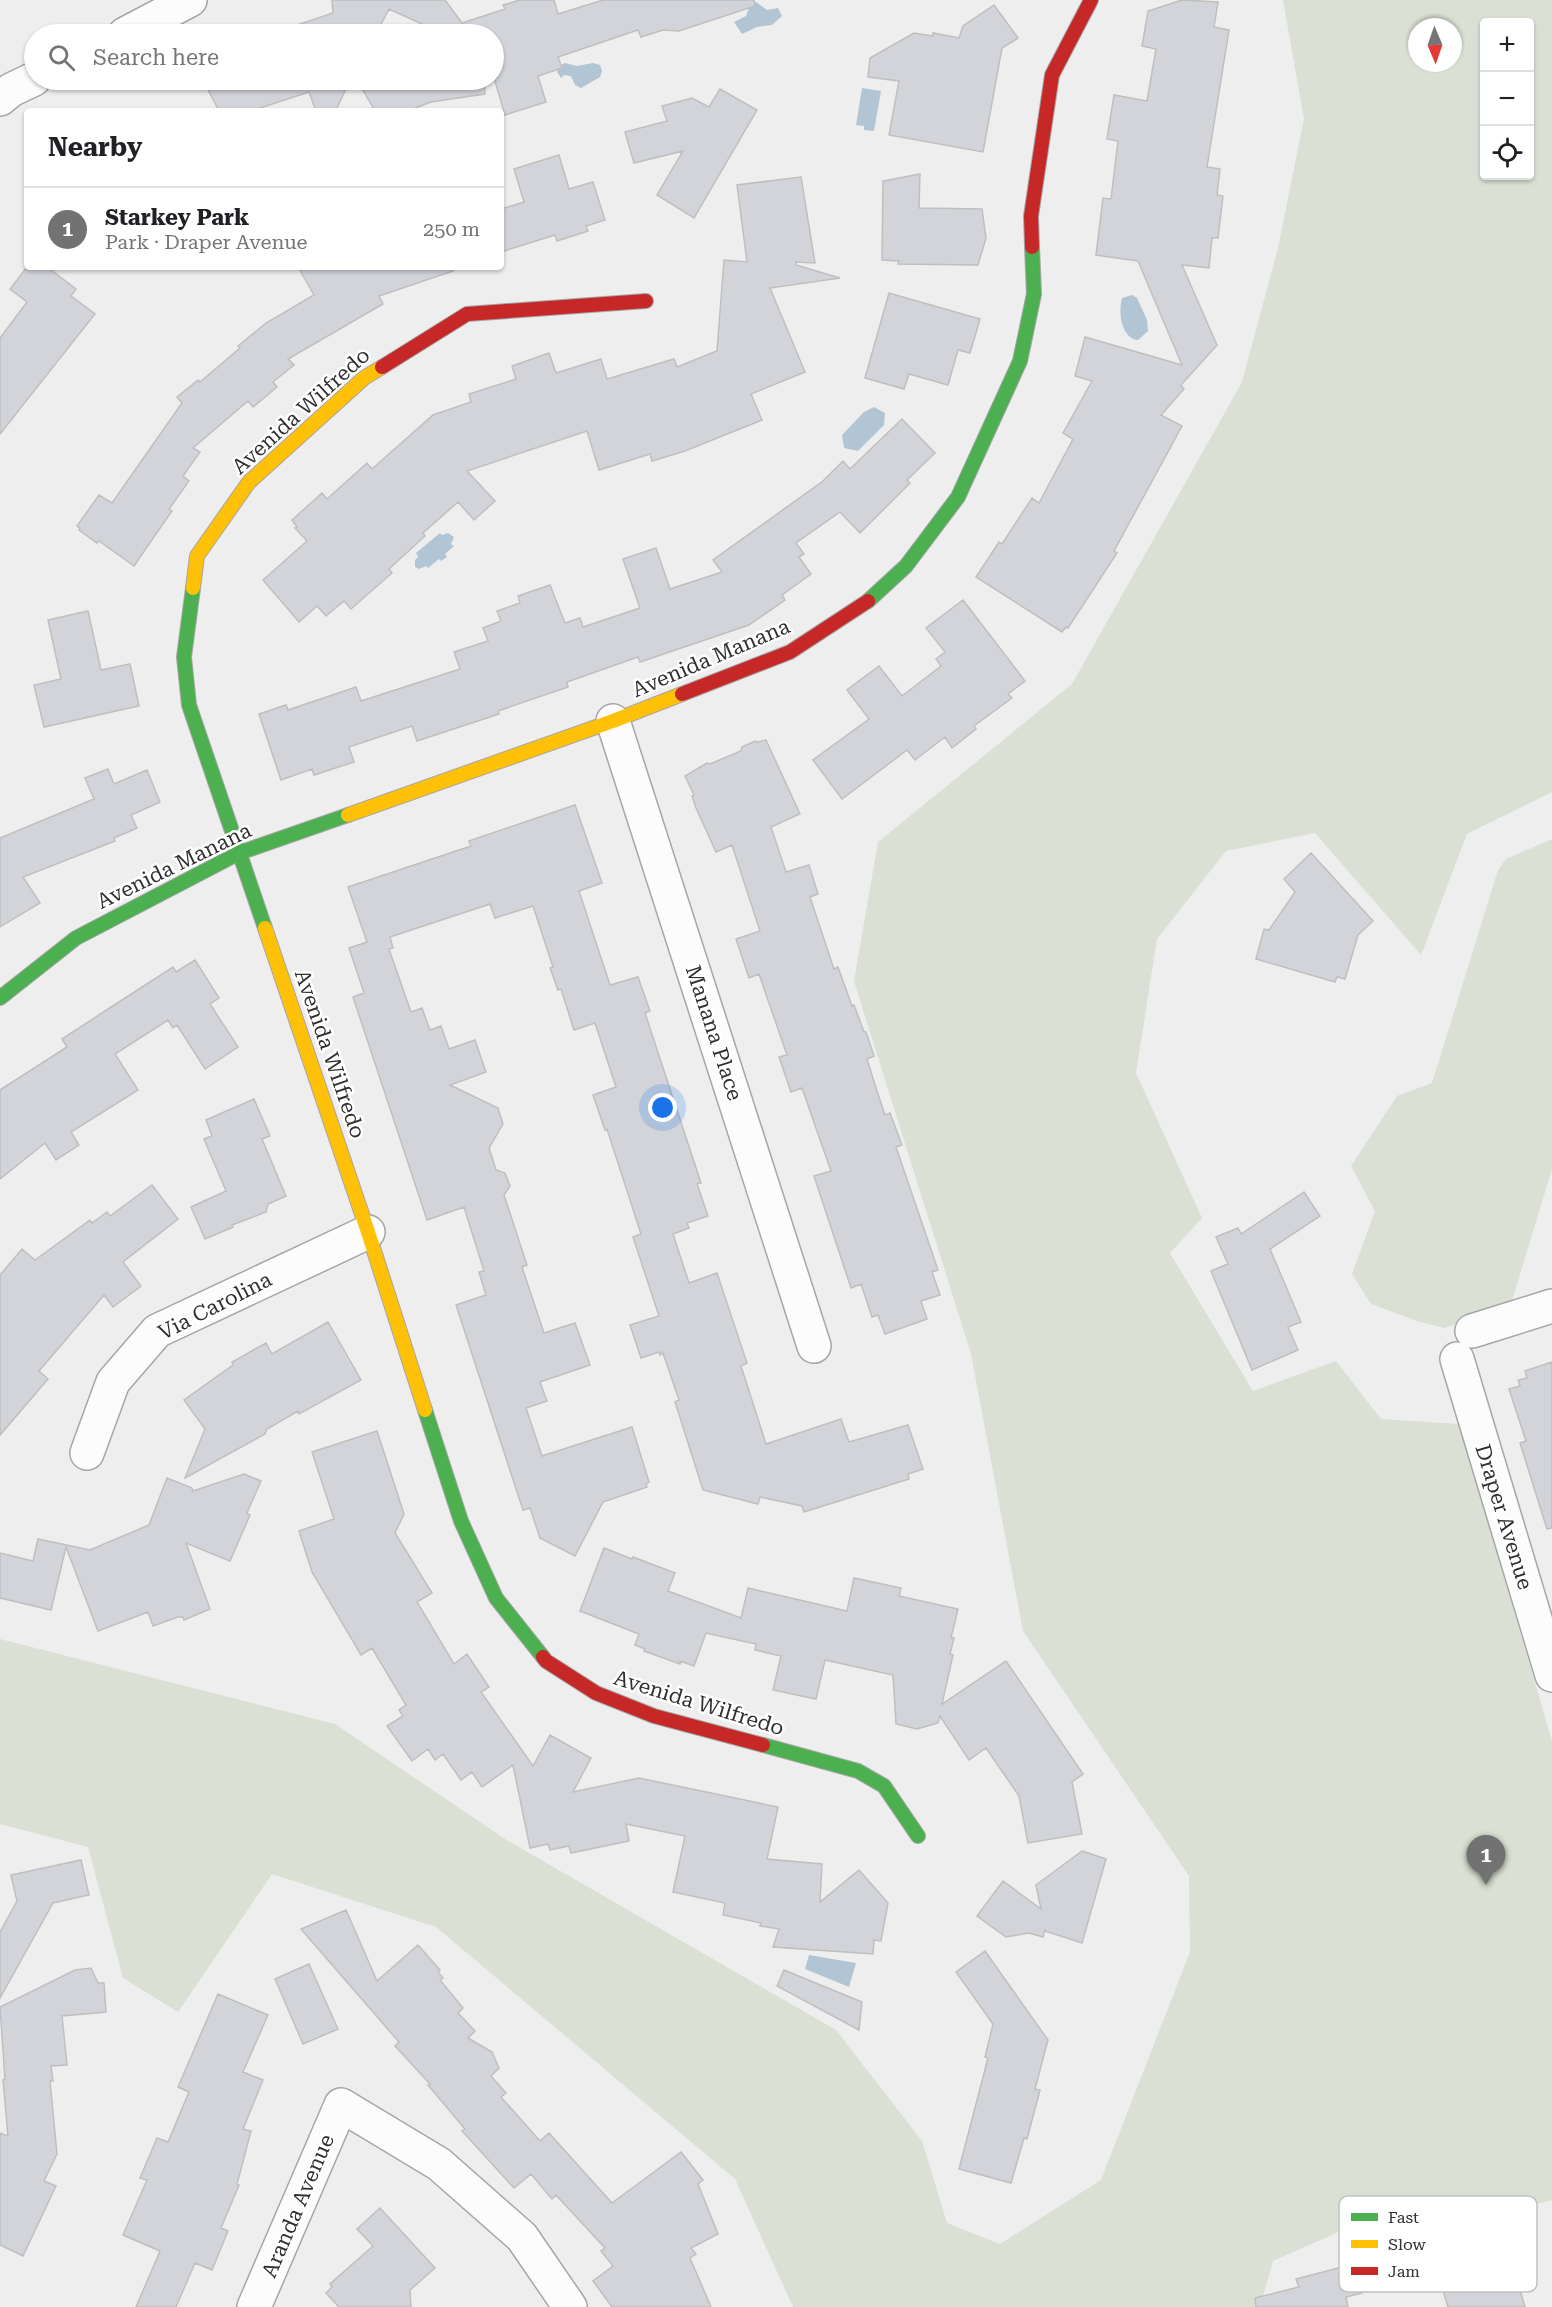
<!DOCTYPE html>
<meta charset="utf-8">
<style>
body{margin:0;font-family:"Roboto Serif",serif;background:#f2f2f2;color:#202124}
.controls{position:absolute;right:18px;top:18px;display:grid;overflow:hidden;border-radius:6px;box-shadow:0 2px 4px #0004}
.controls button{width:54px;height:54px;display:grid;place-items:center;padding:0;border:0;border-bottom:2px solid #e0e0e0;background:#fff;color:#202124;font:30px sans-serif}
.compass{position:absolute;left:1408px;top:18px;width:54px;height:54px;border-radius:50%;background:#fff;box-shadow:0 2px 4px #0004;rotate:178deg}
.you{position:absolute;left:663px;top:1108px;width:21px;height:21px;margin:-15px;border:4px solid #fff;border-radius:50%;background:#1a73e8;box-shadow:0 0 0 9px #1a73e833}
.badge{display:grid;place-items:center;width:39px;height:39px;border-radius:50%;background:#727273;color:#fff;font-size:20px;font-weight:700}
.pin{position:absolute;translate:-50% -50px;filter:drop-shadow(0 2px 3px #0008)}
.pin::after{content:'';position:absolute;top:32px;width:21px;height:18px;background:inherit;clip-path:polygon(0 0,100% 0,50% 100%)}
.list{margin:0;padding:0;list-style:none}
h2{display:flex;justify-content:space-between;align-items:center;height:78px;margin:0;padding:0 24px;font-size:26px}
h2 small{font-size:20px;font-weight:400;color:#757577}
.list li{display:grid;grid-template-columns:39px 1fr auto;gap:18px;align-items:center;box-sizing:border-box;height:84px;padding:0 24px;border-top:2px solid #e0e0e0}
.list b{display:block;font-size:22px;white-space:nowrap}
.list p{margin:0;font-size:20px;white-space:nowrap;color:#757577}
.list em{font-size:20px;font-style:normal;color:#757577}
.icon{flex:none;width:33px;height:33px;fill:none;stroke:currentColor;stroke-width:2;stroke-linecap:round;stroke-linejoin:round}
.map{position:relative;flex:none;width:1552px;height:2307px;overflow:hidden}
.search{position:absolute;background:#fff;box-shadow:0 2px 4px #0004;left:24px;top:24px;width:480px;height:66px;display:flex;align-items:center;gap:15px;box-sizing:border-box;padding:0 21px;border-radius:33px;color:#757577;font-size:22px}
.panel{position:absolute;background:#fff;box-shadow:0 2px 4px #0004;left:24px;top:108px;width:480px;height:162px;border-radius:6px}
.map>svg:first-child{display:block}
.green{fill:#dae0d3;fill-rule:evenodd}
.water{fill:#b1c5d4}
.building{fill:#d2d4da;stroke:#bfbfbf;stroke-width:1.5}
.lines{fill:none;stroke-linecap:round;stroke-linejoin:round}
.street-casing{stroke:#a6a6a7;stroke-width:36}
.fast-casing{stroke:#a6a6a7;stroke-width:16}
.slow-casing{stroke:#a6a6a7;stroke-width:16}
.jam-casing{stroke:#a6a6a7;stroke-width:16}
.street{stroke:#fcfcfd;stroke-width:33}
.fast{stroke:#4caf50;stroke-width:14}
.slow{stroke:#ffc107;stroke-width:14}
.jam{stroke:#c62828;stroke-width:14}
.labels{text-anchor:middle;dominant-baseline:central;stroke-width:5;stroke-linejoin:round;paint-order:stroke}
.street-label{font-size:21px;fill:#2f2f30;stroke:#fff}
.key{fill:#fff;stroke:#c1c1c1;stroke-width:1.5}
.key-label{font-size:16px;fill:#2f2f30}
</style>
<div class="map">
<svg width="1552" height="2307" viewBox="0 0 1552 2307">
<rect width="100%" height="100%" fill="#eeeeef"/>
<path class="green" d="M 1283,0 L 1552,0 L 1552,792 L 1467,834 L 1421,955 L 1315,833 L 1226,851 L 1157,939 L 1136,1073 L 1202,1218 L 1170,1253 L 1253,1391 L 1336,1361 L 1381,1419 L 1459,1424 L 1552,1741 L 1552,2200 L 1384,2243 L 1377,2215 L 1273,2261 L 1260,2307 L 793,2307 L 735,2179 L 436,1927 L 272,1874 L 178,2012 L 123,1978 L 88,1847 L 0,1824 L 0,1639 L 335,1724 L 505,1839 L 836,2030 L 922,2141 L 947,2223 L 1000,2244 L 1101,2180 L 1190,1952 L 1189,1876 L 1023,1631 L 971,1354 L 854,981 L 878,842 L 1072,684 L 1242,382 L 1278,248 L 1304,119 ZM 1484,22 L 1530,22 L 1530,176 L 1484,176 ZM 1417,27 L 1453,27 L 1453,63 L 1417,63 Z
M 1552,839 L 1552,1169 L 1511,1304 L 1445,1328 L 1417,1321 L 1371,1304 L 1352,1274 L 1375,1211 L 1351,1166 L 1397,1096 L 1432,1083 L 1498,870 L 1506,859 Z"/>
<path class="water" d="M 751,2 L 756,2 L 767,10 L 778,8 L 782,16 L 772,25 L 757,27 L 742,34 L 734,22 L 746,16 Z
M 565,63 L 577,66 L 593,63 L 600,65 L 602,71 L 600,77 L 581,88 L 575,85 L 571,76 L 564,75 L 561,78 L 557,72 L 561,65 Z
M 862,88 L 881,91 L 874,131 L 864,130 L 864,126 L 856,125 Z
M 1132,295 L 1137,298 L 1147,320 L 1148,331 L 1138,340 C 1121,338 1118,312 1122,298 Z
M 874,407 L 885,413 L 884,425 L 858,451 L 844,448 L 842,435 L 864,412 Z
M 440,533 L 442,535 L 448,533 L 454,537 L 451,544 L 454,546 L 445,554 L 447,557 L 441,561 L 439,559 L 428,568 L 426,566 L 419,569 L 415,567 L 415,560 L 418,557 L 416,553 Z
M 809,1955 L 856,1963 L 849,1987 L 805,1969 Z"/>
<path class="building" d="M 332,0 L 445,0 L 462,23 L 505,9 L 503,5 L 520,0 L 554,0 L 558,14 L 603,0 L 754,0 L 755,6 L 679,31 L 663,30 L 641,37 L 638,30 L 558,57 L 562,68 L 538,76 L 546,102 L 505,115 L 494,78 L 494,34 L 434,34 L 433,29 L 389,9 L 376,34 L 282,34 L 282,30 L 333,13 Z
M 1182,0 L 1218,2 L 1214,27 L 1229,30 L 1207,167 L 1220,169 L 1217,195 L 1223,196 L 1218,238 L 1212,238 L 1209,268 L 1182,265 L 1217,345 L 1181,385 L 1184,389 L 1161,415 L 1182,426 L 1114,551 L 1117,553 L 1068,628 L 1066,627 L 1062,632 L 976,577 L 999,542 L 1002,544 L 1032,498 L 1039,503 L 1073,439 L 1063,433 L 1092,381 L 1075,376 L 1085,337 L 1182,365 L 1138,261 L 1096,255 L 1103,198 L 1111,199 L 1118,141 L 1107,139 L 1114,95 L 1147,101 L 1156,49 L 1142,46 L 1148,11 Z
M 994,5 L 1018,38 L 1002,48 L 983,152 L 889,135 L 899,81 L 868,77 L 870,58 L 914,33 L 933,36 L 933,33 L 959,38 L 963,26 Z
M 203,80 L 350,80 L 337,108 L 316,111 L 309,92 L 251,111 L 219,111 Z
M 357,80 L 484,80 L 485,94 L 431,102 L 408,111 L 375,111 Z
M 720,89 L 757,110 L 694,218 L 657,195 L 683,151 L 634,163 L 625,132 L 667,121 L 662,106 L 692,98 L 709,107 Z
M 559,155 L 569,189 L 593,182 L 605,220 L 586,226 L 588,231 L 557,241 L 555,235 L 501,252 L 501,209 L 524,202 L 514,169 Z
M 920,174 L 919,208 L 982,209 L 986,238 L 978,265 L 898,264 L 899,261 L 882,260 L 883,181 Z
M 801,177 L 815,263 L 796,262 L 796,265 L 840,278 L 770,288 L 805,372 L 751,394 L 762,420 L 685,451 L 652,461 L 650,454 L 599,470 L 587,431 L 467,471 L 495,501 L 474,520 L 458,502 L 423,533 L 425,536 L 389,569 L 392,573 L 351,609 L 344,601 L 326,616 L 317,606 L 299,622 L 263,580 L 307,541 L 295,528 L 297,527 L 292,520 L 322,493 L 327,499 L 367,463 L 372,469 L 433,415 L 471,402 L 469,394 L 516,379 L 512,366 L 549,353 L 556,373 L 601,359 L 607,379 L 674,359 L 677,367 L 717,351 L 724,260 L 747,262 L 737,185 Z
M 27,267 L 47,267 L 76,289 L 71,296 L 95,314 L 0,434 L 0,338 L 27,302 L 10,289 Z
M 298,267 L 452,267 L 453,271 L 379,296 L 383,304 L 288,359 L 294,365 L 273,382 L 277,387 L 253,407 L 248,401 L 193,448 L 200,452 L 183,476 L 189,481 L 169,509 L 172,511 L 134,566 L 99,541 L 97,543 L 79,530 L 80,528 L 77,526 L 99,495 L 112,503 L 182,403 L 177,397 L 198,380 L 200,382 L 240,348 L 238,346 L 266,323 L 314,295 Z
M 889,293 L 980,319 L 970,353 L 958,350 L 948,385 L 909,374 L 904,389 L 865,378 Z
M 902,419 L 935,453 L 907,480 L 910,483 L 860,533 L 840,512 L 796,543 L 804,554 L 799,557 L 811,574 L 782,595 L 785,600 L 749,625 L 640,662 L 638,657 L 567,682 L 568,687 L 498,711 L 499,714 L 417,741 L 412,726 L 349,747 L 354,762 L 314,775 L 312,769 L 281,780 L 259,714 L 286,705 L 288,710 L 356,687 L 361,701 L 460,669 L 454,652 L 488,641 L 483,628 L 501,621 L 497,611 L 520,603 L 518,596 L 550,585 L 565,623 L 580,618 L 583,627 L 640,608 L 623,559 L 656,548 L 670,589 L 722,572 L 713,560 L 823,481 L 843,461 L 850,469 Z
M 963,600 L 1025,681 L 1008,694 L 1012,698 L 974,726 L 976,729 L 952,748 L 945,737 L 915,760 L 907,750 L 842,799 L 813,760 L 869,719 L 847,690 L 879,666 L 902,696 L 941,666 L 936,659 L 945,652 L 926,628 Z
M 88,611 L 101,670 L 130,664 L 139,706 L 44,727 L 34,685 L 61,679 L 48,620 Z
M 766,740 L 800,814 L 771,827 L 786,872 L 809,865 L 818,894 L 810,897 L 834,969 L 838,967 L 852,1006 L 854,1005 L 864,1032 L 866,1032 L 874,1056 L 867,1059 L 876,1088 L 885,1115 L 890,1113 L 902,1145 L 896,1147 L 938,1270 L 932,1272 L 940,1295 L 921,1301 L 927,1319 L 885,1334 L 878,1315 L 872,1317 L 861,1284 L 851,1288 L 814,1176 L 831,1171 L 802,1088 L 791,1092 L 779,1057 L 787,1055 L 759,974 L 749,978 L 736,939 L 760,931 L 732,845 L 716,852 L 696,808 L 692,796 L 694,795 L 685,776 L 707,763 L 710,764 L 741,751 L 742,747 L 755,741 L 758,742 Z
M 108,769 L 114,784 L 147,770 L 160,802 L 131,815 L 137,828 L 114,838 L 115,841 L 23,877 L 40,903 L 0,927 L 0,838 L 94,799 L 85,778 Z
M 575,805 L 602,883 L 579,891 L 610,985 L 638,977 L 650,1011 L 645,1013 L 701,1183 L 697,1184 L 708,1216 L 687,1223 L 689,1228 L 673,1234 L 689,1283 L 717,1273 L 747,1363 L 741,1366 L 766,1444 L 841,1419 L 849,1442 L 908,1425 L 923,1469 L 908,1474 L 909,1479 L 804,1512 L 802,1506 L 760,1497 L 758,1504 L 703,1490 L 675,1402 L 679,1400 L 663,1353 L 660,1355 L 659,1352 L 641,1358 L 630,1325 L 659,1316 L 633,1237 L 641,1234 L 607,1129 L 605,1130 L 593,1095 L 616,1087 L 595,1023 L 574,1030 L 561,989 L 558,990 L 550,968 L 553,967 L 533,906 L 495,918 L 490,904 L 390,937 L 393,948 L 389,949 L 411,1012 L 422,1008 L 430,1030 L 441,1026 L 449,1049 L 475,1040 L 486,1072 L 450,1085 L 498,1108 L 503,1124 L 489,1148 L 496,1170 L 505,1173 L 510,1186 L 504,1195 L 527,1265 L 522,1267 L 544,1333 L 575,1323 L 590,1365 L 540,1382 L 547,1401 L 526,1408 L 542,1456 L 632,1427 L 649,1482 L 646,1484 L 647,1487 L 603,1502 L 575,1556 L 540,1538 L 530,1508 L 523,1510 L 456,1305 L 486,1295 L 479,1272 L 484,1271 L 464,1207 L 427,1220 L 353,997 L 364,993 L 349,948 L 367,942 L 348,887 L 471,846 L 469,841 Z
M 1311,853 L 1373,921 L 1358,935 L 1345,979 L 1337,977 L 1335,982 L 1256,959 L 1264,929 L 1269,930 L 1295,892 L 1284,879 Z
M 195,960 L 219,998 L 210,1004 L 238,1047 L 205,1069 L 177,1025 L 173,1028 L 168,1020 L 115,1054 L 138,1090 L 71,1132 L 79,1145 L 56,1160 L 45,1143 L 0,1179 L 0,1090 L 67,1047 L 62,1039 L 105,1011 L 173,967 L 176,972 Z
M 254,1099 L 270,1136 L 262,1139 L 286,1196 L 268,1204 L 266,1212 L 232,1225 L 233,1227 L 205,1239 L 191,1207 L 226,1191 L 204,1139 L 212,1136 L 206,1120 Z
M 152,1185 L 178,1219 L 123,1262 L 141,1286 L 113,1307 L 104,1295 L 39,1371 L 48,1379 L 0,1435 L 0,1275 L 22,1249 L 35,1260 L 90,1220 L 92,1223 L 107,1212 L 110,1216 Z
M 1304,1192 L 1320,1216 L 1270,1249 L 1301,1322 L 1288,1327 L 1298,1350 L 1252,1370 L 1211,1271 L 1228,1264 L 1216,1237 L 1238,1228 L 1241,1234 Z
M 328,1322 L 361,1380 L 299,1414 L 298,1411 L 267,1429 L 265,1434 L 185,1478 L 205,1429 L 184,1400 L 233,1365 L 232,1362 L 266,1343 L 272,1354 Z
M 1552,1362 L 1552,1528 L 1547,1529 L 1520,1443 L 1526,1441 L 1509,1389 L 1520,1386 L 1518,1380 L 1527,1378 L 1525,1371 Z
M 377,1431 L 404,1514 L 395,1533 L 432,1593 L 417,1602 L 454,1664 L 467,1654 L 489,1687 L 481,1692 L 533,1766 L 550,1735 L 591,1758 L 573,1792 L 639,1778 L 778,1807 L 767,1859 L 822,1864 L 820,1902 L 859,1870 L 888,1903 L 881,1941 L 874,1940 L 873,1954 L 773,1947 L 779,1929 L 760,1926 L 761,1923 L 723,1915 L 725,1903 L 673,1892 L 685,1836 L 626,1824 L 629,1841 L 571,1853 L 569,1846 L 550,1850 L 548,1844 L 530,1848 L 513,1765 L 482,1787 L 472,1772 L 461,1780 L 443,1754 L 435,1760 L 428,1749 L 412,1761 L 387,1726 L 403,1716 L 399,1710 L 406,1705 L 372,1648 L 361,1655 L 312,1572 L 299,1531 L 334,1519 L 312,1452 Z
M 244,1474 L 261,1481 L 247,1513 L 250,1515 L 230,1561 L 186,1543 L 210,1609 L 184,1620 L 183,1617 L 178,1617 L 153,1626 L 148,1612 L 98,1631 L 66,1547 L 51,1610 L 0,1598 L 0,1553 L 33,1561 L 38,1539 L 90,1550 L 149,1525 L 167,1478 L 192,1488 L 193,1491 Z
M 604,1548 L 632,1559 L 633,1557 L 675,1573 L 668,1591 L 741,1618 L 748,1588 L 847,1611 L 854,1578 L 901,1588 L 899,1596 L 958,1609 L 951,1638 L 954,1638 L 950,1654 L 953,1655 L 942,1704 L 1006,1661 L 1083,1774 L 1072,1782 L 1082,1834 L 1028,1843 L 1019,1796 L 986,1748 L 969,1760 L 940,1716 L 938,1723 L 917,1729 L 896,1724 L 893,1675 L 825,1660 L 816,1699 L 773,1690 L 781,1656 L 755,1650 L 756,1644 L 706,1633 L 694,1666 L 680,1661 L 680,1664 L 644,1651 L 645,1649 L 635,1645 L 639,1634 L 580,1611 Z
M 1082,1851 L 1106,1859 L 1082,1943 L 1045,1931 L 1045,1929 L 1043,1937 L 1029,1933 L 1006,1937 L 977,1916 L 1003,1881 L 1041,1909 L 1036,1885 Z
M 81,1860 L 89,1895 L 53,1903 L 0,1998 L 0,1932 L 17,1901 L 11,1875 Z
M 346,1910 L 377,1981 L 418,1945 L 440,1970 L 438,1972 L 443,1978 L 440,1980 L 463,2008 L 458,2013 L 475,2031 L 468,2038 L 492,2052 L 499,2068 L 491,2076 L 506,2093 L 501,2097 L 540,2141 L 549,2133 L 612,2203 L 681,2152 L 703,2180 L 698,2184 L 718,2234 L 691,2248 L 696,2254 L 690,2258 L 711,2307 L 612,2307 L 593,2281 L 613,2266 L 601,2251 L 605,2248 L 556,2195 L 552,2199 L 531,2174 L 514,2188 L 462,2131 L 465,2129 L 428,2085 L 430,2084 L 395,2046 L 399,2042 L 301,1929 Z
M 985,1951 L 1048,2040 L 1035,2089 L 1040,2090 L 1027,2139 L 1024,2138 L 1011,2183 L 959,2169 L 988,2058 L 985,2057 L 993,2024 L 956,1972 Z
M 309,1964 L 338,2029 L 303,2044 L 275,1979 Z
M 91,1968 L 98,1983 L 104,1983 L 106,2012 L 62,2016 L 67,2065 L 51,2066 L 53,2081 L 50,2081 L 57,2154 L 44,2181 L 56,2186 L 23,2256 L 0,2245 L 0,2133 L 8,2136 L 3,2080 L 5,2079 L 0,2007 L 75,1970 Z
M 784,1970 L 862,2002 L 859,2030 L 777,1986 Z
M 218,1994 L 268,2015 L 243,2072 L 263,2080 L 243,2129 L 251,2131 L 237,2184 L 239,2185 L 221,2228 L 228,2231 L 212,2270 L 195,2263 L 176,2307 L 136,2307 L 160,2251 L 123,2235 L 147,2180 L 140,2178 L 157,2138 L 168,2142 L 189,2092 L 178,2087 Z
M 380,2208 L 435,2268 L 410,2290 L 411,2307 L 339,2307 L 326,2293 L 332,2287 L 330,2284 L 373,2246 L 357,2229 Z
M 1488,2221 L 1490,2229 L 1501,2226 L 1525,2307 L 1448,2307 L 1441,2284 L 1415,2289 L 1407,2261 L 1432,2252 L 1428,2239 Z
M 1354,2264 L 1362,2293 L 1346,2297 L 1348,2307 L 1256,2307 L 1255,2298 L 1299,2287 L 1296,2279 Z"/>
<g class="lines">
<defs>
<path id="street" d="M 125,34 L 190,0
M 0,99 L 11,90 L 34,79
M 613,721 L 814,1346
M 1472,1331 L 1552,1306
M 1457,1359 L 1552,1675
M 87,1453 L 113,1382 L 157,1331 L 368,1232
M 254,2307 L 341,2105 L 439,2164 L 522,2237 L 570,2307"/>
<path id="fast" d="M 193,588 L 184,657 L 189,705 L 265,928
M 868,601 L 906,566 L 958,497 L 1020,361 L 1034,294 L 1032,247
M 0,998 L 76,938 L 239,853 L 348,815
M 425,1410 L 461,1521 L 496,1598 L 543,1657
M 763,1745 L 858,1771 L 884,1786 L 918,1836"/>
<path id="slow" d="M 193,588 L 197,556 L 249,482 L 364,378 L 382,367
M 348,815 L 613,721 L 682,694
M 265,928 L 368,1232 L 425,1410"/>
<path id="jam" d="M 1032,247 L 1031,216 L 1052,75 L 1091,0
M 382,367 L 467,314 L 646,301
M 682,694 L 790,652 L 868,601
M 543,1657 L 546,1661 L 596,1693 L 654,1716 L 763,1745"/>
</defs>
<use href="#street" class="street-casing"/>
<use href="#fast" class="fast-casing"/>
<use href="#slow" class="slow-casing"/>
<use href="#jam" class="jam-casing"/>
<use href="#street" class="street"/>
<use href="#fast" class="fast"/>
<use href="#slow" class="slow"/>
<use href="#jam" class="jam"/>
</g>
<g class="labels">
<g class="street-label">
<text transform="translate(301 411) rotate(-42)">Avenida Wilfredo</text>
<text transform="translate(711 658) rotate(-23)">Avenida Manana</text>
<text transform="translate(174 866) rotate(-26)">Avenida Manana</text>
<text transform="translate(714 1033) rotate(72)">Manana Place</text>
<text transform="translate(330 1054) rotate(71)">Avenida Wilfredo</text>
<text transform="translate(215 1306) rotate(-27)">Via Carolina</text>
<text transform="translate(1504 1517) rotate(73)">Draper Avenue</text>
<text transform="translate(699 1703) rotate(17)">Avenida Wilfredo</text>
<text transform="translate(298 2206) rotate(-67)">Aranda Avenue</text>
</g>
</g>
<rect x="1339" y="2196" width="198" height="96" rx="9" class="key"/>
<rect x="1351" y="2213" width="27" height="8" fill="#4caf50"/>
<rect x="1351" y="2240" width="27" height="8" fill="#ffc107"/>
<rect x="1351" y="2267" width="27" height="8" fill="#c62828"/>
<g class="key-label">
<text x="1388" y="2223">Fast</text>
<text x="1388" y="2250">Slow</text>
<text x="1388" y="2277">Jam</text>
</g>
</svg>
<div class="controls">
<button>+</button>
<button>−</button>
<button><svg class="icon" aria-label="locate" viewBox="0 0 24 24"><circle cx="12" cy="12" r="6"/><path d="M12 2v4M12 18v4M2 12h4M18 12h4"/></svg></button>
</div>
<svg class="compass" viewBox="-18 -18 36 36"><path d="M0-13l5 13h-10z" fill="#e53935"/><path d="M0 13l5-13h-10z" fill="#757577"/></svg>
<div class="you"></div>
<div class="pin badge" style="left:1486px;top:1885px">1</div>
<div class="search"><svg class="icon" aria-label="search" viewBox="0 0 24 24"><circle cx="10" cy="10" r="6"/><path d="M15 15l6 6"/></svg>Search here</div>
<section class="panel">
<h2>Nearby<small></small></h2>
<ul class="list">
<li><span class="badge">1</span><div><b>Starkey Park</b><p>Park · Draper Avenue</p></div><em>250 m</em></li>
</ul>
</section>
</div>
